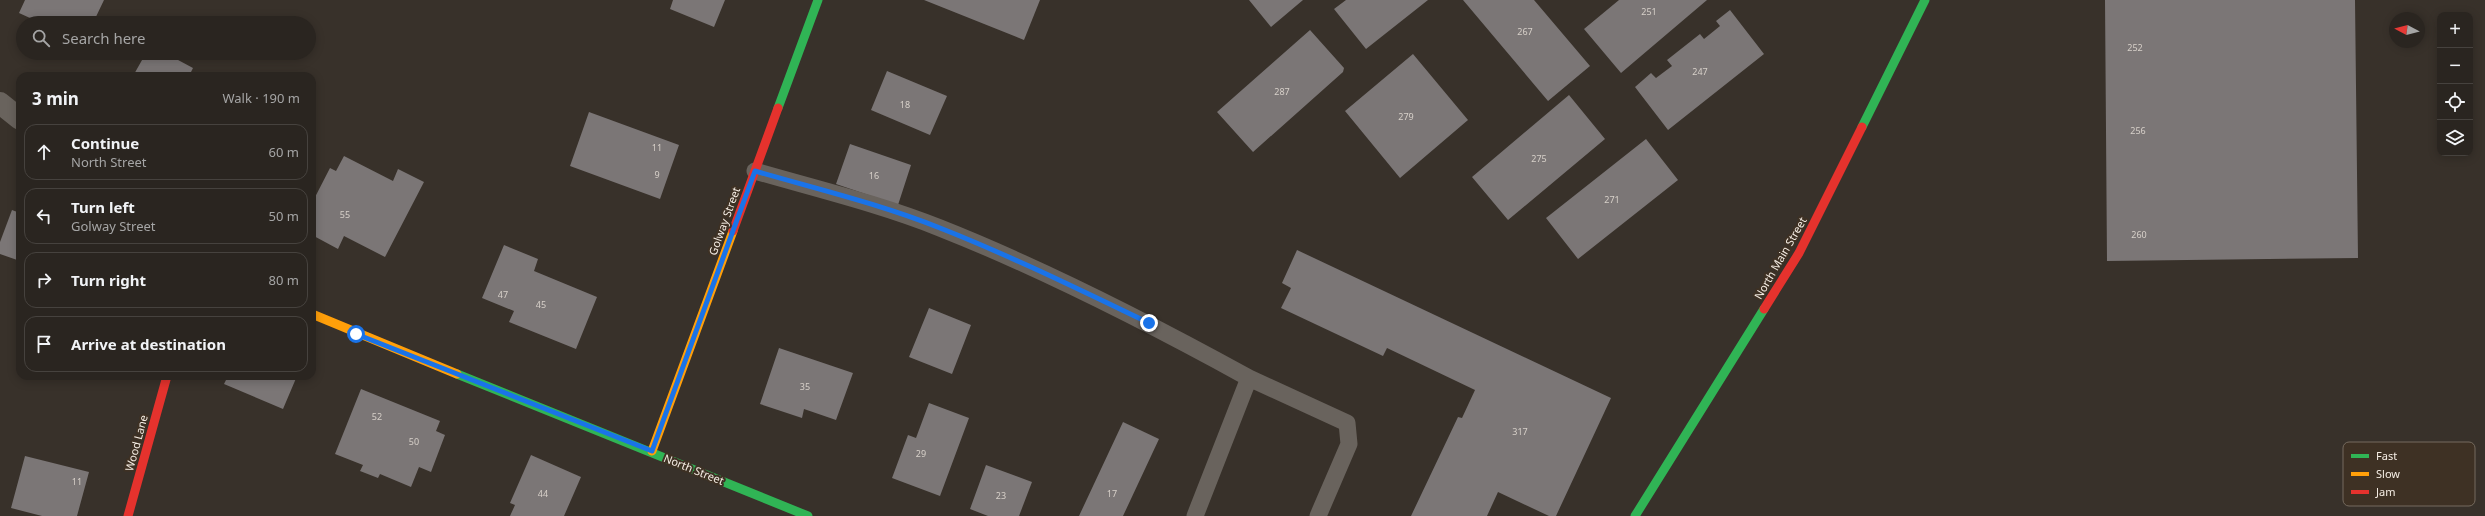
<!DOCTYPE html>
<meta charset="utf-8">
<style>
body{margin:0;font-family:"Noto Sans",sans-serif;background:#36312d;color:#f1f3f6}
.controls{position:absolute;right:12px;top:12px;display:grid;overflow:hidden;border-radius:8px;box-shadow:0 2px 10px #0003}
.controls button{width:36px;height:36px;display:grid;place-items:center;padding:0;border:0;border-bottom:1px solid #46423e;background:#2a2520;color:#f1f3f6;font:20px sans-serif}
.compass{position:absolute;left:2389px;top:12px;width:36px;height:36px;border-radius:50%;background:#2a2520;box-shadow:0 2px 10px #0003;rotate:277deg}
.stop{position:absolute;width:12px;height:12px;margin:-9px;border:3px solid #1a73e8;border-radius:50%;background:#fff}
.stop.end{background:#1a73e8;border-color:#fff;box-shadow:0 1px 4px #0008}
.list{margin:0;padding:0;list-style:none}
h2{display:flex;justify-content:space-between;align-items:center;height:52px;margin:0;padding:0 16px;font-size:17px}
h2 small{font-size:13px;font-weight:400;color:#a5a5a5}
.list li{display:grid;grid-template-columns:26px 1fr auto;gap:12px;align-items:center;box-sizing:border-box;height:56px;margin:0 8px 8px;padding:0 8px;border:1px solid #46423e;border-radius:12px}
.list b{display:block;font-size:15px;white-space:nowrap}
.list p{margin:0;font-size:13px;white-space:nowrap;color:#a5a5a5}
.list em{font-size:13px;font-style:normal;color:#a5a5a5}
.icon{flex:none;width:22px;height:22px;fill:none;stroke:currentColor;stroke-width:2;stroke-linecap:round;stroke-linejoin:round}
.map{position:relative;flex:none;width:2485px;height:516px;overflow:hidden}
.search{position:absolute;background:#2a2520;box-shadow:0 2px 10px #0003;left:16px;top:16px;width:300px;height:44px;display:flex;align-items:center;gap:10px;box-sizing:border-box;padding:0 14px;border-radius:22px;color:#a5a5a5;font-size:15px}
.panel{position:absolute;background:#2a2520;box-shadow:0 2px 10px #0003;left:16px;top:72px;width:300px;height:308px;border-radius:12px}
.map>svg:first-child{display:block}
.building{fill:#7b7676}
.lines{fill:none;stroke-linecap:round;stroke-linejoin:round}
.lane{stroke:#69635d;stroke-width:17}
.street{stroke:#69635d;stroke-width:22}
.fast{stroke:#30b455;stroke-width:9}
.slow{stroke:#ff9f0a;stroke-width:9}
.jam{stroke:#e5322d;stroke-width:9}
.route{stroke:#1a73e8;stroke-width:5}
.labels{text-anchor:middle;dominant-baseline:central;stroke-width:4;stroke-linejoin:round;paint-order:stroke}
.number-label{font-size:9px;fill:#d7d0c9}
.street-label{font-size:11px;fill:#f6eee5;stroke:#3e3124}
.key{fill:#3e3124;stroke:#756a5e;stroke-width:1}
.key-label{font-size:11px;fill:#f6eee5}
</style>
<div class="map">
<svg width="2485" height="516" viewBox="0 0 2485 516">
<rect width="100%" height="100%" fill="#38312a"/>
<path class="building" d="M 25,0 L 104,0 L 93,23 L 41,23 L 19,13 Z
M 673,0 L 725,0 L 714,27 L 670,9 Z
M 924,0 L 1040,0 L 1024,40 Z
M 1249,0 L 1303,0 L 1271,27 Z
M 1346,0 L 1428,0 L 1366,49 L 1334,9 Z
M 1463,0 L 1534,0 L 1590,66 L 1548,101 Z
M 1619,0 L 1707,0 L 1621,73 L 1584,29 Z
M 2105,0 L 2355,0 L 2358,258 L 2107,261 Z
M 1730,10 L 1764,54 L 1668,130 L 1635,87 L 1651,73 L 1656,78 L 1672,66 L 1667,60 L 1700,34 L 1704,39 L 1720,26 L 1716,21 Z
M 1310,30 L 1344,68 L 1343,72 L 1253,152 L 1217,112 Z
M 146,53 L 165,53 L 193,68 L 189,76 L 133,76 Z
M 1413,54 L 1468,120 L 1400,178 L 1345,111 Z
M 887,71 L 947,96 L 930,135 L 871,110 Z
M 1569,95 L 1605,139 L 1508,220 L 1472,177 Z
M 589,112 L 679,145 L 660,199 L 570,166 Z
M 1646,139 L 1678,180 L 1578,259 L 1546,218 Z
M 850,144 L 911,165 L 898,205 L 836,184 Z
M 344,156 L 393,181 L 398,169 L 424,182 L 385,257 L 344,236 L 338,249 L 312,235 L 312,203 L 330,168 L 336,171 Z
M 12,210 L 20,213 L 20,261 L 0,254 L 0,242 Z
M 504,245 L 538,259 L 534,271 L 597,297 L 576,349 L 509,322 L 514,311 L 482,298 Z
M 1297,250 L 1611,398 L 1556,516 L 1549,516 L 1498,492 L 1487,516 L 1411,516 L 1458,417 L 1462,418 L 1475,390 L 1387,348 L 1383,356 L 1281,308 L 1291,288 L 1282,283 Z
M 929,308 L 971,325 L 952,374 L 909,357 Z
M 779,348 L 853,373 L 836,420 L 804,409 L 802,418 L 760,404 Z
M 228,376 L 297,376 L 283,409 L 224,384 Z
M 361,389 L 440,421 L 436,431 L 445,435 L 431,472 L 419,467 L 411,487 L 380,474 L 378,478 L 360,471 L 363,465 L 335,454 Z
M 929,403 L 969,418 L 940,496 L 892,478 L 908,435 L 916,438 Z
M 1123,422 L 1159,439 L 1123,516 L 1079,516 Z
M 531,455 L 581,477 L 564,516 L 510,516 L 515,505 L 510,503 Z
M 25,456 L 89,472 L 77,516 L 42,516 L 11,508 Z
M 986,465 L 1032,482 L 1019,516 L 988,516 L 970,509 Z"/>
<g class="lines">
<path class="lane" d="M 755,171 C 817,189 880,204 940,228 C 1046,270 1149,323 1249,378
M 1195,516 L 1249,378 L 1347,423 L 1349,444 L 1318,516"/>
<path class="street" d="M 0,103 L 20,119"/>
<path class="fast" d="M 778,108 L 818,0
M 1862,127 L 1925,0
M 457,374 L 808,516
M 1635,516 L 1764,309"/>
<path class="slow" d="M 312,314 L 457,374
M 652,451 L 733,231"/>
<path class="jam" d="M 733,231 L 778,108
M 1764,309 L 1799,253 L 1862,127
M 128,516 L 167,376"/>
</g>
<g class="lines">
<path class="route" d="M 356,334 L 652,451 L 755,171 C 817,189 880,204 940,228 C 1011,256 1080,290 1149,323"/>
</g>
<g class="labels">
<g class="number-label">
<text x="1649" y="11">251</text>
<text x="1525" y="31">267</text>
<text x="2135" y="47">252</text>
<text x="1700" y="71">247</text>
<text x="1282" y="91">287</text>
<text x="905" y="104">18</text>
<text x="1406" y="116">279</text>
<text x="2138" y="130">256</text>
<text x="657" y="147">11</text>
<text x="1539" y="158">275</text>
<text x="657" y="174">9</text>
<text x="874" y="175">16</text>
<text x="1612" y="199">271</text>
<text x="345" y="214">55</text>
<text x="2139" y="234">260</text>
<text x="503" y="294">47</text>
<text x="541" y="304">45</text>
<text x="805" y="386">35</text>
<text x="377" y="416">52</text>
<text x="1520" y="431">317</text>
<text x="414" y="441">50</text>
<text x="921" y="453">29</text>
<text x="77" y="481">11</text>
<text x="543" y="493">44</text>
<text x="1112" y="493">17</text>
<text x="1001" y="495">23</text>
</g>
<g class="street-label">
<text transform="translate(724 221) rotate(-70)">Golway Street</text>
<text transform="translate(1780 258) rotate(-60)">North Main Street</text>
<text transform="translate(136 443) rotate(-75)">Wood Lane</text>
<text transform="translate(694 469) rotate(22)">North Street</text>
</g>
</g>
<rect x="2343" y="442" width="132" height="64" rx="6" class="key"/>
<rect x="2351" y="454" width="18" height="4" fill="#30b455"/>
<rect x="2351" y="472" width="18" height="4" fill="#ff9f0a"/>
<rect x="2351" y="490" width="18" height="4" fill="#e5322d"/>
<g class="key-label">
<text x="2376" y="460">Fast</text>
<text x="2376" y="478">Slow</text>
<text x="2376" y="496">Jam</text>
</g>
</svg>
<div class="controls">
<button>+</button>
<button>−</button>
<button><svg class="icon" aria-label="locate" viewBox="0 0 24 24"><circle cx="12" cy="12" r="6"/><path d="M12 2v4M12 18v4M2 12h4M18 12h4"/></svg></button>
<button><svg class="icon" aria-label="layers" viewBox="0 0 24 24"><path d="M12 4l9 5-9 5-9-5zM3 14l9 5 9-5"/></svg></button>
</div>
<svg class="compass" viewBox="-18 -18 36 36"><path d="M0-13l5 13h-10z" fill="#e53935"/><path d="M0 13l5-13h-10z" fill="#a5a5a5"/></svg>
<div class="stop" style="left:356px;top:334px"></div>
<div class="stop end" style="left:1149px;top:323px"></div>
<div class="search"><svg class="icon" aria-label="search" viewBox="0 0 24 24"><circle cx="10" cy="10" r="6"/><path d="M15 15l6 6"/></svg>Search here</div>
<section class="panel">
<h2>3 min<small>Walk · 190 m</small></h2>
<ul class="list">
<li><svg class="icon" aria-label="ahead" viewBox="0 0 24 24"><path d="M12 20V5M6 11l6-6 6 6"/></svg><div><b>Continue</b><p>North Street</p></div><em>60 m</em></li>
<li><svg class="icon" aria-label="left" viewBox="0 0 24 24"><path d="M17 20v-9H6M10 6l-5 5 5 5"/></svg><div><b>Turn left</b><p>Golway Street</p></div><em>50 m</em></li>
<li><svg class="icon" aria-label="right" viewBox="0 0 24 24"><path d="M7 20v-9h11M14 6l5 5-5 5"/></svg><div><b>Turn right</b></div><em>80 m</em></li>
<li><svg class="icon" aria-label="arrive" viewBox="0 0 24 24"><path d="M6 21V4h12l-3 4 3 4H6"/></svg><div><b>Arrive at destination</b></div></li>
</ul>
</section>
</div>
